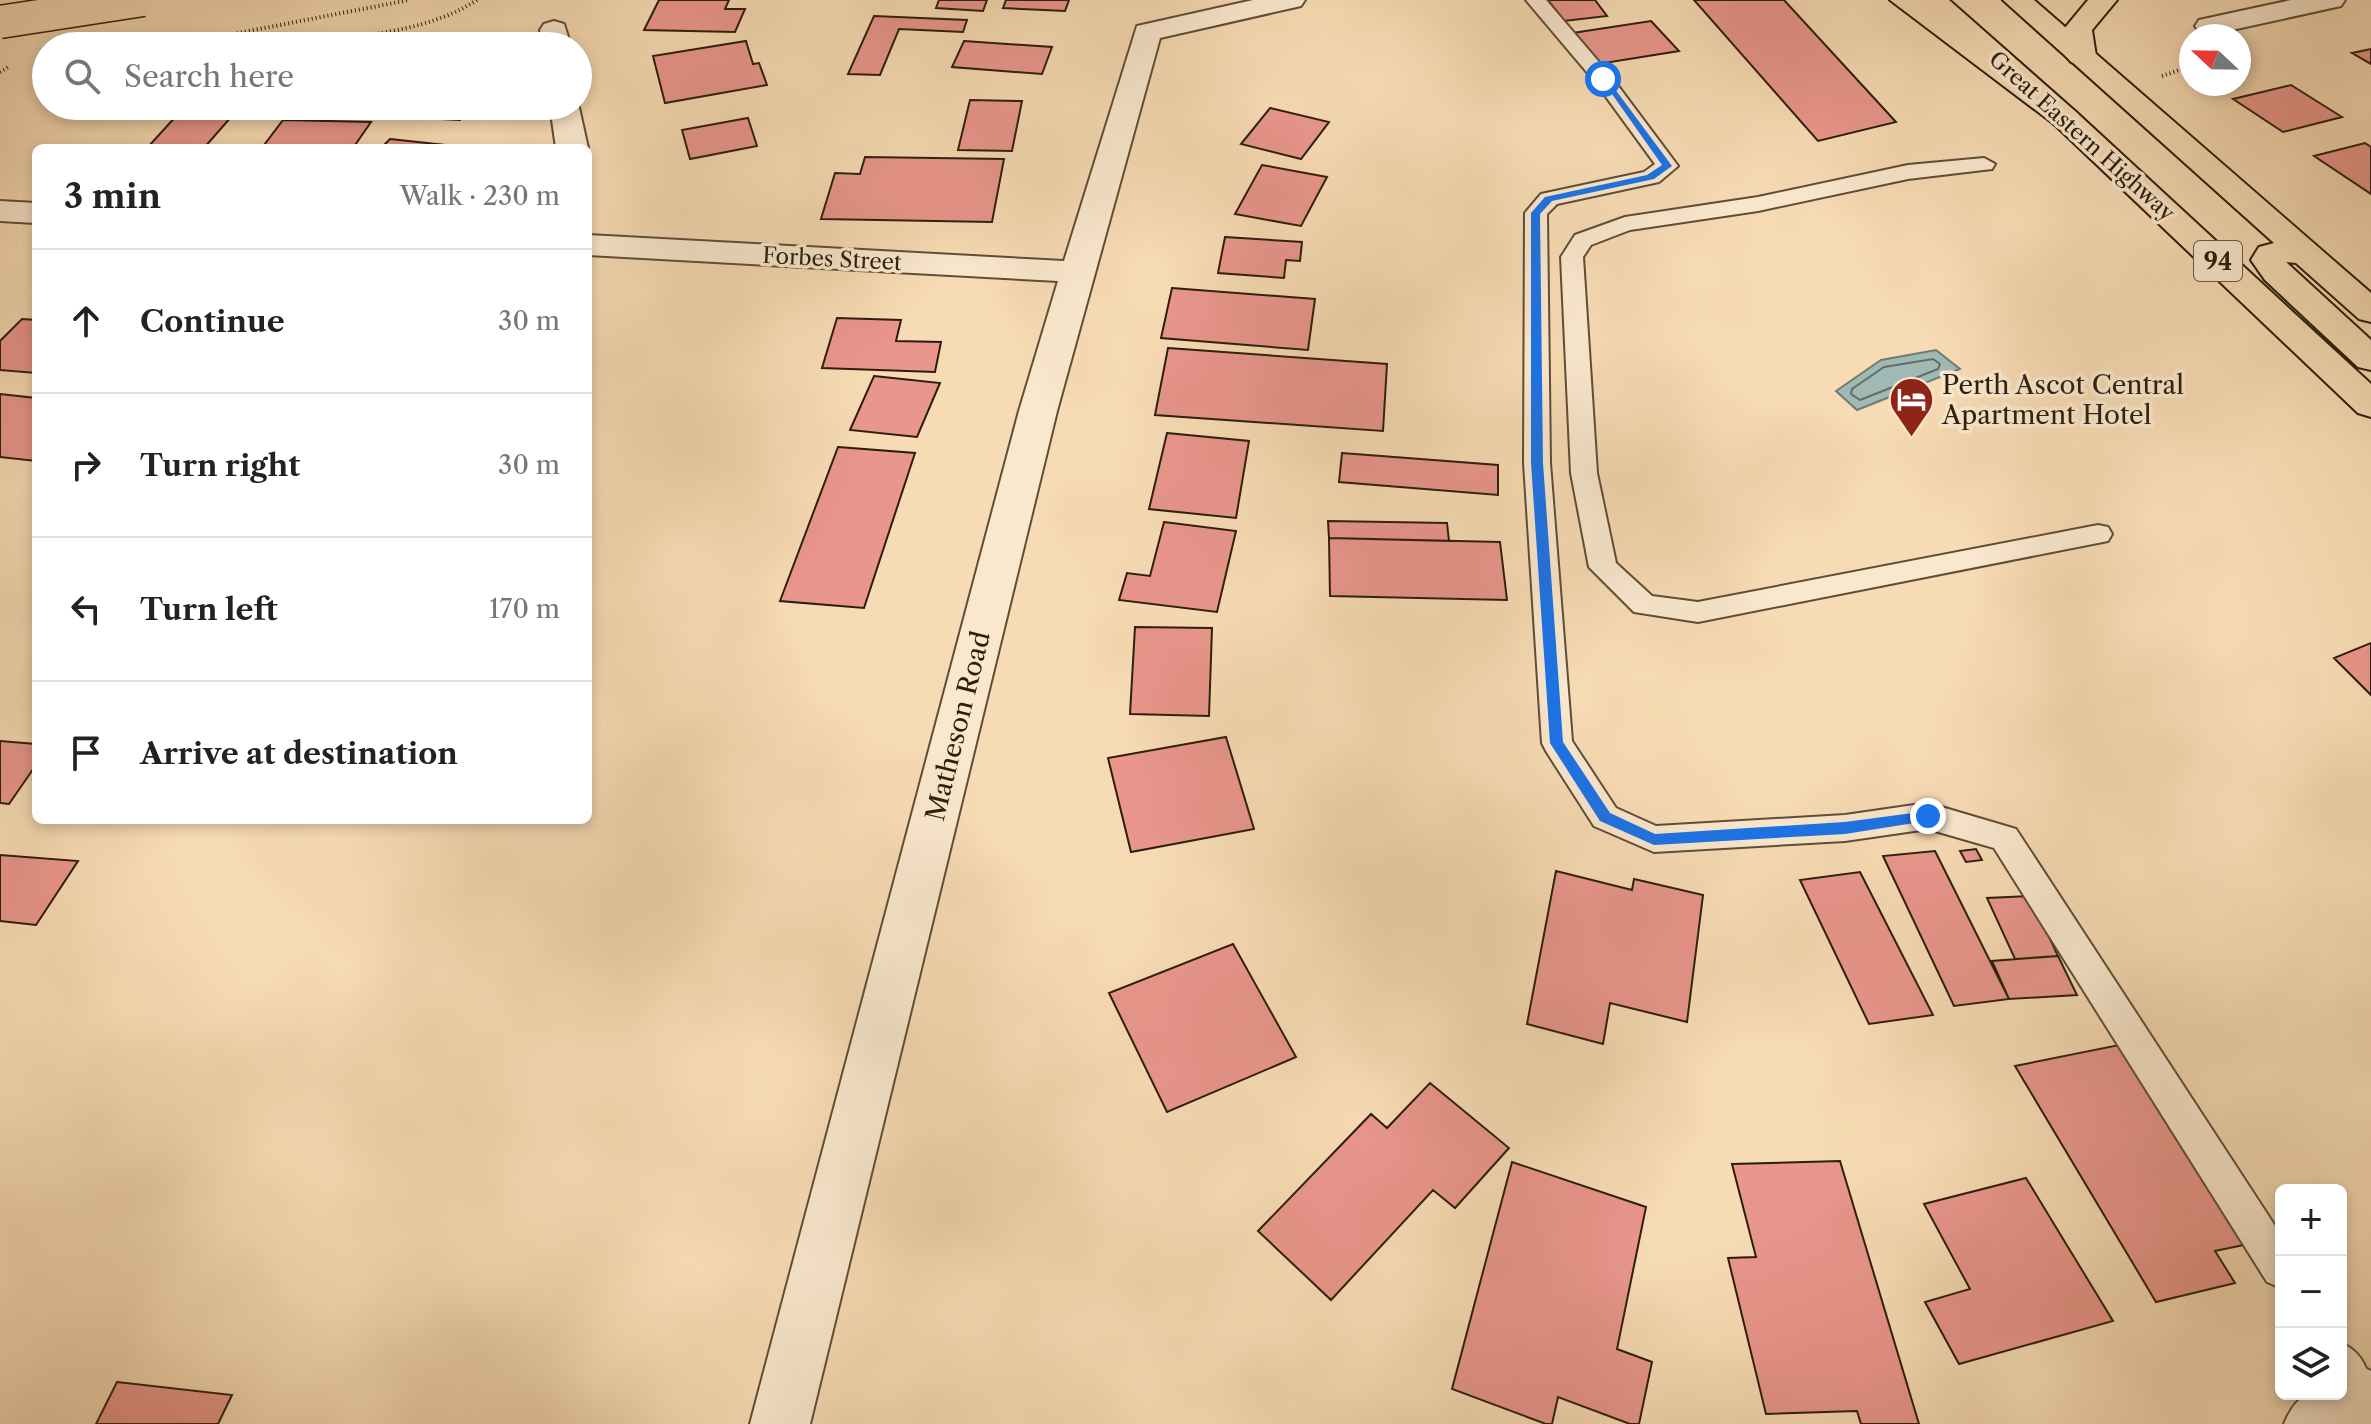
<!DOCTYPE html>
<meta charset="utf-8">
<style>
body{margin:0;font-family:"Libre Caslon Text",serif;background:#f2f2f2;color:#222}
.controls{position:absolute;right:24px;bottom:24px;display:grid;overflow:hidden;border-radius:12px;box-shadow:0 4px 12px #0003}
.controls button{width:72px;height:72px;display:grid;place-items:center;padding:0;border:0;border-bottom:2px solid #e0e0e0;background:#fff;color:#222;font:40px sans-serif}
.compass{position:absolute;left:2179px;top:24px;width:72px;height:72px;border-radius:50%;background:#fff;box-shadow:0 4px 12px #0003;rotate:292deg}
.stop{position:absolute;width:24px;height:24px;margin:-18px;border:6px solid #1a73e8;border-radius:50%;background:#fff}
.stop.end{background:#1a73e8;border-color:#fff;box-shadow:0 2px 8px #0008}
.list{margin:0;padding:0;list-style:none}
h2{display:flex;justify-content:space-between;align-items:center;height:104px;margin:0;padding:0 32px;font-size:34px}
h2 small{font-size:26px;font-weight:400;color:#767676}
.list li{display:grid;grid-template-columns:52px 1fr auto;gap:24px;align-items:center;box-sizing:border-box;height:144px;padding:0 32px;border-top:2px solid #e0e0e0}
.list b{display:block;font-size:30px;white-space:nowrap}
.list em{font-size:26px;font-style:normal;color:#767676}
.icon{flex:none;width:44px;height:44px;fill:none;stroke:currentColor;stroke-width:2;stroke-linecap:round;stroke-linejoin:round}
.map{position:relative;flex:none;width:2371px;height:1424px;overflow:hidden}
.search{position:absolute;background:#fff;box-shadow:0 4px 12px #0003;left:32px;top:32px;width:560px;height:88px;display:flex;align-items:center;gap:20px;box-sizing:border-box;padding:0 28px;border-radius:44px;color:#767676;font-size:30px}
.panel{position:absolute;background:#fff;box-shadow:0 4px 12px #0003;left:32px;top:144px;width:560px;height:680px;border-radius:12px}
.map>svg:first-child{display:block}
.water{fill:#9fb9b5;stroke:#717b72;stroke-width:2}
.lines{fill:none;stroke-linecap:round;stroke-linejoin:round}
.shore{stroke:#666c61;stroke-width:2}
.building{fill:#e9968c;stroke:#2c1e0d;stroke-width:2}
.service-casing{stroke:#5f4d37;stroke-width:4}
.minor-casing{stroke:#5f4d37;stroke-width:4}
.trunk-casing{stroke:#2c1e0d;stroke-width:4}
.motorway-casing{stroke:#2c1e0d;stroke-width:4}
.path{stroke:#2c1e0d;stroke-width:4;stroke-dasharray:1 3;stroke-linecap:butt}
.service{fill:#fae8ce;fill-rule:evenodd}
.minor{fill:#fae8ce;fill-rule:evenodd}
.trunk{fill:#f7dbb4;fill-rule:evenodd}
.motorway{fill:#f7dbb4;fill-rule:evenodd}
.motorway-bridge-casing{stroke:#2c1e0d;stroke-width:35;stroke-linecap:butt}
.motorway-bridge{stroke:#f7dbb4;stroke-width:32}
.route{fill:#1a73e8}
.labels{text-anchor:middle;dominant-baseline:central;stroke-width:7;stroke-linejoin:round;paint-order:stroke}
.far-street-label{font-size:22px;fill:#2c1e0d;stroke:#fae8ce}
.shield{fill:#fae8ce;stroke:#6a5b47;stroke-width:2}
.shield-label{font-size:24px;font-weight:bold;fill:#2c1e0d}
.poi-label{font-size:26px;fill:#2c1e0d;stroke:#fae8ce;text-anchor:start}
.street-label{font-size:26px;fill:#2c1e0d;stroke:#fae8ce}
</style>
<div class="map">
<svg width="2371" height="1424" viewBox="0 0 2371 1424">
<rect width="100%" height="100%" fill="#f7dbb4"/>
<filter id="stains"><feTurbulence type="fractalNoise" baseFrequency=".0025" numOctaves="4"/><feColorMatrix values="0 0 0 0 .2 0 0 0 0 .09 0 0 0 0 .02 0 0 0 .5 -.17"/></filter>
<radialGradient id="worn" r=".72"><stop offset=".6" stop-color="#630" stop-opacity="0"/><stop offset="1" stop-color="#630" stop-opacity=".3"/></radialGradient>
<path class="water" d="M 1936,350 L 1960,369 L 1857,410 L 1836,391 L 1881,360 Z"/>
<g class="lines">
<path class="shore" d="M 1933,359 L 1940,364 L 1938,369 L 1860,400 L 1851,394 L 1852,389 L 1884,367 Z"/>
</g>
<path class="building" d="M 659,0 L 729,0 L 725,9 L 745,9 L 735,32 L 644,30 Z
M 939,0 L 987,0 L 983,11 L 936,8 Z
M 1006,0 L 1069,0 L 1065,11 L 1003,8 Z
M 1548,0 L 1595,0 L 1607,16 L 1564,21 Z
M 1694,0 L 1784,0 L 1896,122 L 1818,141 Z
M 874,16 L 967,20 L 963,32 L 899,29 L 880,75 L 848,74 Z
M 1651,21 L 1679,51 L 1592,65 L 1566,34 Z
M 746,41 L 753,64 L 759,63 L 767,85 L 665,103 L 653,56 Z
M 964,41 L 1052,47 L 1042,74 L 952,67 Z
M 2371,49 L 2371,64 L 2352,53 Z
M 2291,85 L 2342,117 L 2283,132 L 2233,99 Z
M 970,100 L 1022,101 L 1012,151 L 958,150 Z
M 389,106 L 470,106 L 460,120 L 382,116 Z
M 1270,108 L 1329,122 L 1301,159 L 1241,144 Z
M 178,114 L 232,116 L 204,148 L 147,148 Z
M 748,118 L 757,146 L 690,159 L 682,130 Z
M 283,120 L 371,122 L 353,148 L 240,148 L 242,145 L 264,145 Z
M 390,139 L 473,148 L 381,148 Z
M 2365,143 L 2371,147 L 2371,194 L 2314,156 Z
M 865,157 L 1004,159 L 992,222 L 821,219 L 835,173 L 860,174 Z
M 1262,165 L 1327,177 L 1301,226 L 1235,214 Z
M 1225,237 L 1302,242 L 1300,261 L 1286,260 L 1284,278 L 1218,273 Z
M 1172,288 L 1315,299 L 1308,350 L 1161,338 Z
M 837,318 L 901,320 L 896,341 L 941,342 L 935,372 L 822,368 Z
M 22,319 L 36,320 L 36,373 L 0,370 L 0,341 Z
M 1168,348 L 1387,364 L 1383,431 L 1155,415 Z
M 874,376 L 940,383 L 917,437 L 850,430 Z
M 0,394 L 36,398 L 36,461 L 0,457 Z
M 1167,433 L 1249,441 L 1236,518 L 1149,509 Z
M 838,447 L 915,453 L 864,608 L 780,601 Z
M 1342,453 L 1498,465 L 1498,495 L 1339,482 Z
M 1328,521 L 1447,523 L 1449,541 L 1329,538 Z
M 1164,522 L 1236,531 L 1217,612 L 1119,600 L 1127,573 L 1150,576 Z
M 1329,538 L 1500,542 L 1507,600 L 1330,596 Z
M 1135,627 L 1212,628 L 1209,716 L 1130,714 Z
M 2371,643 L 2371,695 L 2334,658 Z
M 1226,737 L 1254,829 L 1131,852 L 1108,758 Z
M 0,741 L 36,744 L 36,765 L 9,804 L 0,803 Z
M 1976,849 L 1982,860 L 1966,862 L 1960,851 Z
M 1935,851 L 2009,999 L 1954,1006 L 1883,856 Z
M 0,855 L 78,861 L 36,925 L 0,921 Z
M 1556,871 L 1632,890 L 1634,879 L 1703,895 L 1687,1022 L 1610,1003 L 1603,1044 L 1527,1024 Z
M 1860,872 L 1933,1015 L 1869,1024 L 1800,880 Z
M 2030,896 L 2058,956 L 2015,959 L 1987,898 Z
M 1233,944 L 1296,1057 L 1167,1112 L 1109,993 Z
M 2058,956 L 2077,995 L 2009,999 L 1992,961 Z
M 2129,1043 L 2258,1242 L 2215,1251 L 2235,1283 L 2156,1302 L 2015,1066 Z
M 1430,1083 L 1509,1148 L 1455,1208 L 1433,1190 L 1331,1300 L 1258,1231 L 1371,1114 L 1387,1128 Z
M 1840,1161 L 1919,1424 L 1861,1424 L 1857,1411 L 1766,1414 L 1728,1258 L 1756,1257 L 1732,1164 Z
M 1512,1162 L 1646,1207 L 1617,1349 L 1652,1362 L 1639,1424 L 1630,1424 L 1558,1397 L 1552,1424 L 1546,1424 L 1452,1389 Z
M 2026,1178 L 2113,1321 L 1959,1364 L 1925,1302 L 1970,1289 L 1924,1204 Z
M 117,1382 L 232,1395 L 218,1424 L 96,1424 Z"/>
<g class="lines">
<defs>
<path id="service" d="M 1526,0 L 1546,0 L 1610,75 L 1678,166 L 1659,182 L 1557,204 L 1547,214 L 1550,463 L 1572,741 L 1616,808 L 1656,826 L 1845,815 L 1928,803 L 2016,829 L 2281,1235 L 2281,1288 L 2267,1282 L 1994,848 L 1928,829 L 1845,841 L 1654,852 L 1594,826 L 1546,751 L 1542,743 L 1524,463 L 1525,213 L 1541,194 L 1644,172 L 1655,164 L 1596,83 Z
M 1984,158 L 1995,164 L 1992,169 L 1908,179 L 1758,211 L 1630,230 L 1591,245 L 1583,257 L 1597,473 L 1616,563 L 1652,596 L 1698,602 L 2098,525 L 2108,527 L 2112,534 L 2108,541 L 1698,622 L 1634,612 L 1589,567 L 1571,473 L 1561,257 L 1575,235 L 1625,217 L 1758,197 L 1908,165 Z
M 2341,1343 C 2371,1356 2371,1384 2371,1414 L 2363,1417 L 2349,1411 L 2338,1394 L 2341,1394 Z"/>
<path id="minor" d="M 1253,0 L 1305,0 L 1301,6 L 1160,38 L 1057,411 L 810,1424 L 750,1424 L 1019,411 L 1058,281 L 588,255 L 588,235 L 1064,261 L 1137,26 Z
M 2291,0 L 2345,0 L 2341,6 L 2209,35 L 2199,32 L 2195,26 L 2199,20 Z
M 554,21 L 564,24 L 571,46 L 543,46 L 540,30 L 544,24 Z
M 578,103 L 588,148 L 556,148 L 550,106 L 578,106 Z
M 0,201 L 36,203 L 36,223 L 0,221 Z
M 2363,1367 L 2371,1371 L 2371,1424 L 2284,1424 C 2298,1391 2308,1394 2341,1394 L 2341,1377 Z"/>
<path id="trunk" d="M 1918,0 L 1949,0 L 2076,112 L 2371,384 L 2371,417 L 2358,413 L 2054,124 Z
M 2003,0 L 2034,0 L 2371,293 L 2371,322 L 2359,319 L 2296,263 L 2286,262 L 2371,340 L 2371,370 L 2358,367 L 2265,280 L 2251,260 L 2259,247 L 2274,243 Z"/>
<path id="motorway" d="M 1890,0 L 1922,0 L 2076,112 L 2080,118 L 2076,124 L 2065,127 L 2054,124 Z
M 2088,0 L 2117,0 L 2092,30 L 2096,56 L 2091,62 L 2081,65 L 2071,62 L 2066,56 L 2064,29 Z"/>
</defs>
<use href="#service" class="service-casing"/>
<use href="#minor" class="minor-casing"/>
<use href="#trunk" class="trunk-casing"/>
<use href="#motorway" class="motorway-casing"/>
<path class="path" d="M 158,41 L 168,43 L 218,37 L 409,0
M 287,46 C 348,36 424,35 477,0
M 0,72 L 10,66
M 2162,76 L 2191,66"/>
<use href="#service" class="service"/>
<use href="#minor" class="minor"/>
<use href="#trunk" class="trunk"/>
<use href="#motorway" class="motorway"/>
<defs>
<path id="motorway-bridge" d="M 0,22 L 143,0"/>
</defs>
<use href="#motorway-bridge" class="motorway-bridge-casing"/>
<use href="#motorway-bridge" class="motorway-bridge"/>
</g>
<path class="route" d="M 1600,77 L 1606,77 L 1672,166 L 1654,179 L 1552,201 L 1540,214 L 1543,463 L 1563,742 L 1610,813 L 1655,834 L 1845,822 L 1928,811 L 1935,816 L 1933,820 L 1845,834 L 1654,845 L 1600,821 L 1550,743 L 1531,463 L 1531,213 L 1545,197 L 1647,175 L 1662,165 Z"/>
<defs>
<symbol id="hotel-pin" viewBox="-11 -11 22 30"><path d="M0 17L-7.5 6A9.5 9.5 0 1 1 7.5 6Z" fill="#8f2418" stroke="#fae8ce"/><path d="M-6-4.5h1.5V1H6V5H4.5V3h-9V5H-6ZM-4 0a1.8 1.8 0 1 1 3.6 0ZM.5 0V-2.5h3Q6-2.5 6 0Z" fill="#fff"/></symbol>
</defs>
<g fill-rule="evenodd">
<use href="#hotel-pin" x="1886" y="374" width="51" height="69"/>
</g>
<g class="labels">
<g class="far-street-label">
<text transform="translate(2082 136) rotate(42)">Great Eastern Highway</text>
<text transform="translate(832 259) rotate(3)">Forbes Street</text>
</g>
<rect class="shield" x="2194" y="241" width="48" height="40" rx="6"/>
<g class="shield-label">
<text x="2218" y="261">94</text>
</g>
<g class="poi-label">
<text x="1942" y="385">Perth Ascot Central<tspan x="1942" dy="30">Apartment Hotel</tspan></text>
</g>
<g class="street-label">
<text transform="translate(958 726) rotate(-76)">Matheson Road</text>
</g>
</g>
<rect width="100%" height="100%" filter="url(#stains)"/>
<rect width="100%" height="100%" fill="url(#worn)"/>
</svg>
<div class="controls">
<button>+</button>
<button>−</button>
<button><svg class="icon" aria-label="layers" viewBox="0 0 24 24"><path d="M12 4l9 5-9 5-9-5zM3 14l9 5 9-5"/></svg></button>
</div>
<svg class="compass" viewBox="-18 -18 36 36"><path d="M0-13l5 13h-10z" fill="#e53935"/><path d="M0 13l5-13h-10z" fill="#767676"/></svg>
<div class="stop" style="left:1603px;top:79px"></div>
<div class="stop end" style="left:1928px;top:816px"></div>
<div class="search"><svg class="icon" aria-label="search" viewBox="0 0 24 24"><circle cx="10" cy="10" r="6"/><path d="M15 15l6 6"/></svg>Search here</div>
<section class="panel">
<h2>3 min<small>Walk · 230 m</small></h2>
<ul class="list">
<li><svg class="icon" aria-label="ahead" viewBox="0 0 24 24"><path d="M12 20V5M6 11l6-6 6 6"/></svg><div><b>Continue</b></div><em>30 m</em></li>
<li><svg class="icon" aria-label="right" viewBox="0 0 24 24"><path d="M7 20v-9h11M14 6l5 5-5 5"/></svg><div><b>Turn right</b></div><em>30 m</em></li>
<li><svg class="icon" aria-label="left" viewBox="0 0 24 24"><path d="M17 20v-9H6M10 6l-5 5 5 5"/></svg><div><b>Turn left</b></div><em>170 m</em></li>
<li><svg class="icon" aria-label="arrive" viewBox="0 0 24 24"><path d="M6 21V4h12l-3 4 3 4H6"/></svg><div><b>Arrive at destination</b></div></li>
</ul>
</section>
</div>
